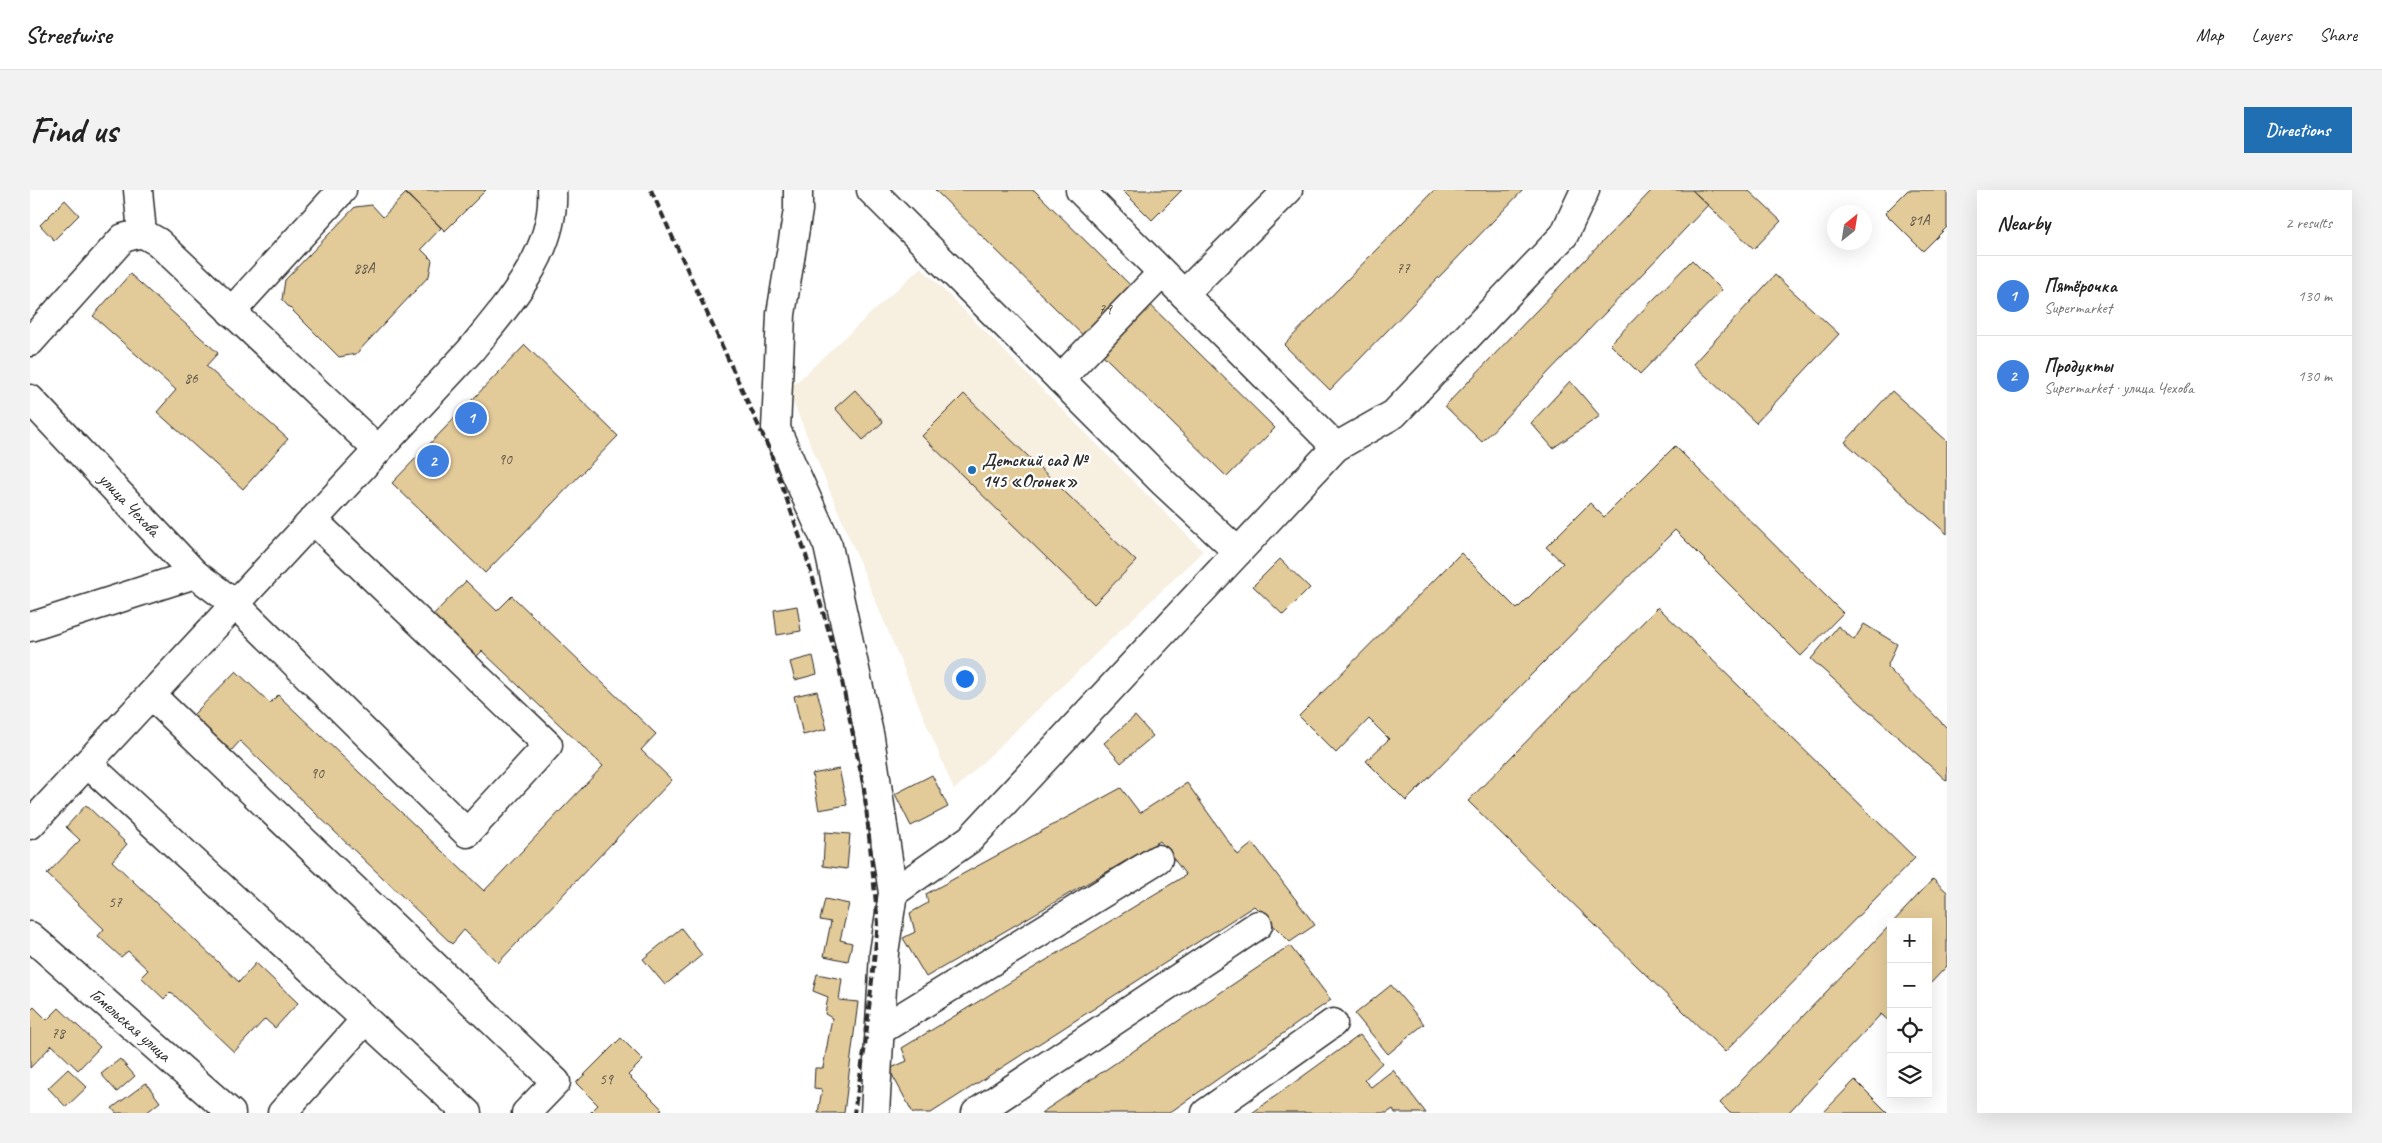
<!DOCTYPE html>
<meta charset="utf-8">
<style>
body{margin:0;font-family:Caveat,sans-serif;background:#f2f2f2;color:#222}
.controls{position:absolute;right:15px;bottom:15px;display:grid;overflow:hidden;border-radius:0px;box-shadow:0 5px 20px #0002}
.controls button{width:45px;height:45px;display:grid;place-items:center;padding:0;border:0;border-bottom:1px solid #e0e0e0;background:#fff;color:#222;font:25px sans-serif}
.compass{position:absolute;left:1797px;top:15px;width:45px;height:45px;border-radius:50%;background:#fff;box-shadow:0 5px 20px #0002;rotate:30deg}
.you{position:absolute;left:934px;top:488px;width:18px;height:18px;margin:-12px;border:4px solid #fff;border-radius:50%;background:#1a73e8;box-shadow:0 0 0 8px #1a73e833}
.badge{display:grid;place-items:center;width:32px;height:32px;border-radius:50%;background:#1f6fb2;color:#fff;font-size:16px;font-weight:700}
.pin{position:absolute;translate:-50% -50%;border:2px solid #fff;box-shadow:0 1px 5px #0006}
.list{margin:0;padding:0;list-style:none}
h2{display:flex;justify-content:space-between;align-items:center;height:65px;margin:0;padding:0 20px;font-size:21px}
h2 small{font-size:16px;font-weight:400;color:#767676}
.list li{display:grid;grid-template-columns:32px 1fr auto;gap:15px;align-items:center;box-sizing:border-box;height:80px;padding:0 20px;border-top:1px solid #e0e0e0}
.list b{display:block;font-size:19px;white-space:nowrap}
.list p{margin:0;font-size:16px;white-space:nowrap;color:#767676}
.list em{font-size:16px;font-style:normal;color:#767676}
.icon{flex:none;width:28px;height:28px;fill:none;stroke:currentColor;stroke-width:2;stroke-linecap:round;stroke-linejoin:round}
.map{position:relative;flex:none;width:1917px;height:923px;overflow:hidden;border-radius:0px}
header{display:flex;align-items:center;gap:30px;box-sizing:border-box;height:70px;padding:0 25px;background:#fff;border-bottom:1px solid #e0e0e0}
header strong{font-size:24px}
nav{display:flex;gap:28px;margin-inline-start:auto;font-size:18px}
.intro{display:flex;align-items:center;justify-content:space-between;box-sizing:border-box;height:120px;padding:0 30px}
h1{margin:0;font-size:35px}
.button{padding:12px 22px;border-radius:0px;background:#1f6fb2;color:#fff;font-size:18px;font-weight:700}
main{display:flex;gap:30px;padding:0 30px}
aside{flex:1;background:#fff;border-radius:0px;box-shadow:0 5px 20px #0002}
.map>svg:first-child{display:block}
.built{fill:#f7efe0}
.building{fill:#e3ca99;stroke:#2b2b2b}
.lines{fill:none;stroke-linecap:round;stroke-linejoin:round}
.minor-casing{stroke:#2b2b2b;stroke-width:31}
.minor{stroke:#fff;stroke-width:28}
.rail{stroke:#2b2b2b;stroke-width:4;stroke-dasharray:8 4;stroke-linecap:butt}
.poi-dot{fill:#1f6fb2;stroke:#fff;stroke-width:2}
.labels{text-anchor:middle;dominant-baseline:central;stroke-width:4.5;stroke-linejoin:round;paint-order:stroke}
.number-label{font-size:15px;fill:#595346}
.poi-label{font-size:18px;font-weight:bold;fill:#2b2b2b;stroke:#fff;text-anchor:start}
.street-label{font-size:18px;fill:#2b2b2b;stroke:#fff}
</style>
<header>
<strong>Streetwise</strong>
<nav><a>Map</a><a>Layers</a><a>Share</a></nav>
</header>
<div class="intro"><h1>Find us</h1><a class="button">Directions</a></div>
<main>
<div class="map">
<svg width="1917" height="923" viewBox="0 0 1917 923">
<rect width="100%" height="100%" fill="#fff"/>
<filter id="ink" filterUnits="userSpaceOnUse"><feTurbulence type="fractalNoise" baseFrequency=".02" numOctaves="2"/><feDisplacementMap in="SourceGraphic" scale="10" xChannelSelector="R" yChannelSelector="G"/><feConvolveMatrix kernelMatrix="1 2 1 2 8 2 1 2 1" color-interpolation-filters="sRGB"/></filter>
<g filter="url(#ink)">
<path class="built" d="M 891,77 L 1173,361 L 924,600 L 758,200 Z"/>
<path class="building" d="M 380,0 L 456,0 L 415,41 L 376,4 Z
M 905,0 L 1004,0 L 1245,238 L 1197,287 Z
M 1092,0 L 1152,0 L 1122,30 Z
M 1404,0 L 1493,0 L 1300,200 L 1254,155 Z
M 1622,0 L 1662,0 L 1678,15 L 1452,252 L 1415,216 Z
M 1662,0 L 1718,0 L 1751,31 L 1724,59 Z
M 1878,0 L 1917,0 L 1917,37 L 1893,61 L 1855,23 Z
M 376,3 L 411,38 L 391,59 L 402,70 L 399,86 L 326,164 L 309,167 L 252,110 L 255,90 L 325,17 L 342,15 L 353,27 Z
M 35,10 L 49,25 L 24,50 L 10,35 Z
M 1662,70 L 1692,100 L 1610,184 L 1580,154 Z
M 100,84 L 188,163 L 176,176 L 258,249 L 213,299 L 127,222 L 146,200 L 63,126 Z
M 1745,85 L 1809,144 L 1726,233 L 1663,174 Z
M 495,155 L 588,246 L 455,383 L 362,293 Z
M 1540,191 L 1570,226 L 1523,258 L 1501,233 Z
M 825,200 L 853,232 L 833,250 L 805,218 Z
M 1862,201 L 1917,251 L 1917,344 L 1815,252 Z
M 934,204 L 1106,371 L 1064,414 L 892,246 Z
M 1645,256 L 1813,423 L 1771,466 L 1645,340 L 1376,611 L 1336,571 L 1359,549 L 1339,529 L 1306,563 L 1269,526 L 1431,363 L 1487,419 L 1533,373 L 1516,357 L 1560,313 L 1574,327 Z
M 1250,369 L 1280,398 L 1253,425 L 1223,396 Z
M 436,391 L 467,421 L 482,406 L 626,544 L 611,560 L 642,590 L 468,773 L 434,740 L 422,754 L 210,551 L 201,561 L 163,525 L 206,481 L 240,513 L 248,505 L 454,701 L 573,576 L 452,461 L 440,474 L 396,432 Z
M 767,416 L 771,441 L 747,445 L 744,420 Z
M 1628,417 L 1885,668 L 1695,862 L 1438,611 Z
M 1834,434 L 1867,454 L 1857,477 L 1917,538 L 1917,591 L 1781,469 L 1808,436 L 1824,450 Z
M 783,466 L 787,484 L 765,490 L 760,472 Z
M 787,501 L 797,539 L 773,545 L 764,506 Z
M 1105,526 L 1123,546 L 1091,573 L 1074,553 Z
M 809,579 L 817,615 L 789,620 L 782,584 Z
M 902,585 L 918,617 L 881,636 L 865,604 Z
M 1157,593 L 1208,665 L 1223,653 L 1285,735 L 1260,752 L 1224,716 L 901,923 L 883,923 L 859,879 L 877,871 L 872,858 L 1156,685 L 1130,651 L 896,787 L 873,748 L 885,742 L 880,723 L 898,713 L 896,704 L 1091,598 L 1110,623 Z
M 56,615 L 97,654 L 82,671 L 209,792 L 226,773 L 268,813 L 245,838 L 235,829 L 204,862 L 141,802 L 134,809 L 111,787 L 118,780 L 98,761 L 91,767 L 68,746 L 74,739 L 17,684 L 50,650 L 36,637 Z
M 795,642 L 820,644 L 817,679 L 793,676 Z
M 1903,689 L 1917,702 L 1917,776 L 1898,796 L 1898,732 L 1863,732 Z
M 795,709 L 819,714 L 810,750 L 822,753 L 818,771 L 794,766 L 801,732 L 790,730 Z
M 1861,734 L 1861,833 L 1851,824 L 1758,923 L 1700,923 L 1690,913 Z
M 651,738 L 672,765 L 635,795 L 613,769 Z
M 1260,756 L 1301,810 L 1139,923 L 1011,923 Z
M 787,784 L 812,789 L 809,810 L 828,812 L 814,923 L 788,923 L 792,899 L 784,898 L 785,878 L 793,878 L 802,828 L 795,824 L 798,807 L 783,801 Z
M 1361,795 L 1394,834 L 1358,864 L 1325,824 Z
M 4,817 L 17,830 L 29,818 L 70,857 L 48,880 L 22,855 L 0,878 L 0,821 Z
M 1330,845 L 1352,873 L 1334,890 L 1341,897 L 1363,880 L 1396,923 L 1365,923 L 1363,919 L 1357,923 L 1222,923 Z
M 591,848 L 613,870 L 598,885 L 632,919 L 628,923 L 560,923 L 568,915 L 546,893 Z
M 90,869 L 105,886 L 87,902 L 71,884 Z
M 38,879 L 57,897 L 36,917 L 18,898 Z
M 1825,890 L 1858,923 L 1793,923 Z
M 116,893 L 130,912 L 116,923 L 86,923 L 82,918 Z"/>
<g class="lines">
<defs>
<g id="minor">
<path d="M 108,0 L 112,43"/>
<path d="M 768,0 L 768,20 L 751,124 L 746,239 L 798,356 L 840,548 L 863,703 L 854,763 L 845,923"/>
<path d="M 841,0 L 1134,293 L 1208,362"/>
<path d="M 1050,0 L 1306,257"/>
<path d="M 1154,104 L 1258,0"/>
<path d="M 201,122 L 312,0"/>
<path d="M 0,152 L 93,48 L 112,43 L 128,52 L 348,260"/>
<path d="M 1030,189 L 1132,83"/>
<path id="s1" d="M 0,209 L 165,384 L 205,414 L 437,643 L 518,555 L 283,330"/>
<path d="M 0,437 L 165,384"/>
<path d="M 121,505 L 526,892 L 496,923"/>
<path d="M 58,574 L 437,923"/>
<path d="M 0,635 L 440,161 C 476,116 526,63 522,0"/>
<path d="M 863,703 L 940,649 L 1306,257 L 1364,224 L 1534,45 L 1555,0"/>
<path id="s2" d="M 0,746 L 201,923"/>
<path d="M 849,841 L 1128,669"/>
<path d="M 252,923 L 335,830"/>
<path d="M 946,923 L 1228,735"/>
<path d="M 1176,923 L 1303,833"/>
</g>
</defs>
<use href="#minor" class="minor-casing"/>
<use href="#minor" class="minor"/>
<path class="rail" d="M 621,0 L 740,261 L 775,362 L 808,472 L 834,598 L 848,733 L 835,856 L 824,923"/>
</g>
</g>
<circle class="poi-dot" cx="942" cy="280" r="5"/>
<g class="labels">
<g class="number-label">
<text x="1889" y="30">81А</text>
<text x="334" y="78">88А</text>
<text x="1373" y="78">77</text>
<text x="1075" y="119">79</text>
<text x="161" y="188">86</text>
<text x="475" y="269">90</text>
<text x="287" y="583">90</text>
<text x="85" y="712">57</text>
<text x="28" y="843">78</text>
<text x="576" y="889">59</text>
</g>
<g class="poi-label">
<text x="952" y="270">Детский сад №<tspan x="952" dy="21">145 «Огонек»</tspan></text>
</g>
<g class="street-label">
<text stroke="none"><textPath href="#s1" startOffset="145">улица Чехова</textPath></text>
<text stroke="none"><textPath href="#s2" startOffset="134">Гомельская улица</textPath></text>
</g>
</g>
</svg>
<div class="controls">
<button>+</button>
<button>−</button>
<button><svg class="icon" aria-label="locate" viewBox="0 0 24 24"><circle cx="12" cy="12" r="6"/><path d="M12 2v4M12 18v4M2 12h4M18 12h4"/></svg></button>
<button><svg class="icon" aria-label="layers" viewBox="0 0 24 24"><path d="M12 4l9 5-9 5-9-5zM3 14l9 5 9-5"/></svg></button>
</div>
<svg class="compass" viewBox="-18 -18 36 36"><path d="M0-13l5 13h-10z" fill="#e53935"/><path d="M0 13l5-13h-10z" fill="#767676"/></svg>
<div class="you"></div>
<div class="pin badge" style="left:441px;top:228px;background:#3f7fe0">1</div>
<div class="pin badge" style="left:403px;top:271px;background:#3f7fe0">2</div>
</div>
<aside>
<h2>Nearby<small>2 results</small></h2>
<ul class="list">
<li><span class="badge" style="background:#3f7fe0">1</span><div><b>Пятёрочка</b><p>Supermarket</p></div><em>130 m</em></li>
<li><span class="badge" style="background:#3f7fe0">2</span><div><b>Продукты</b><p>Supermarket · улица Чехова</p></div><em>130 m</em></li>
</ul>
</aside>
</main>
